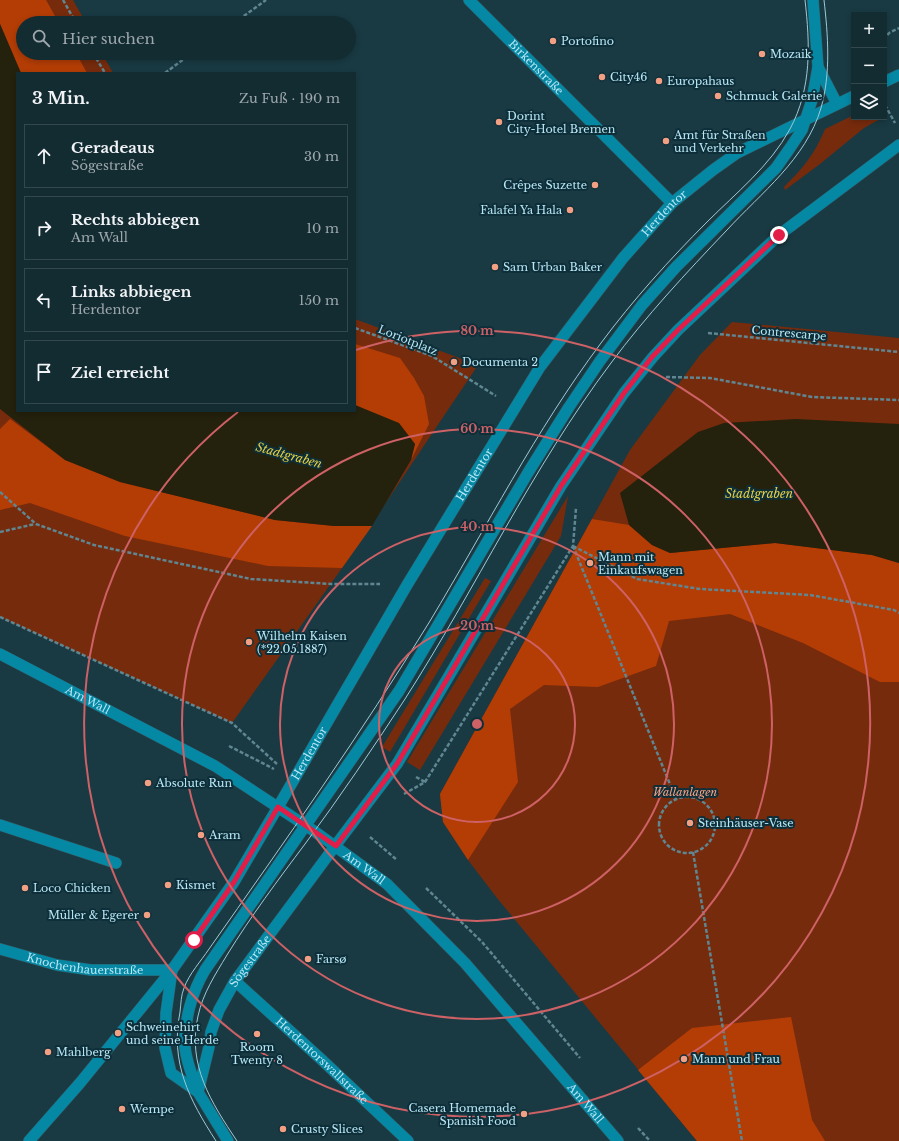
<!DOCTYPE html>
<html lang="de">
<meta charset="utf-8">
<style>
body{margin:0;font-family:"Libre Baskerville",serif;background:#1c343a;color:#f1f3f6}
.controls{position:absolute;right:12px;top:12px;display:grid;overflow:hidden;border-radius:0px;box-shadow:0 2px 6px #0003}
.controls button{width:36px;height:36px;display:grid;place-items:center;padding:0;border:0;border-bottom:1px solid #32484d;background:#132c32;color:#f1f3f6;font:20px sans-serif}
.stop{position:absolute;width:12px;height:12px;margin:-9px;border:3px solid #e11d48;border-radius:50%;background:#fff}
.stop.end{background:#e11d48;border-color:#fff;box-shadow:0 1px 4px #0008}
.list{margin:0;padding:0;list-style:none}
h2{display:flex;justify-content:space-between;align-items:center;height:52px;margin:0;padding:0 16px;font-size:17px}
h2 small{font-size:13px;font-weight:400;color:#9da7ac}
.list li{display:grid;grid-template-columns:26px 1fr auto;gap:12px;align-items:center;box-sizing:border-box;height:64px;margin:0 8px 8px;padding:0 8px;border:1px solid #32484d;border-radius:0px}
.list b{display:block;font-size:15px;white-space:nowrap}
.list p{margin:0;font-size:13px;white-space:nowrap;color:#9da7ac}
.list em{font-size:13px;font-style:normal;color:#9da7ac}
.icon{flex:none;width:22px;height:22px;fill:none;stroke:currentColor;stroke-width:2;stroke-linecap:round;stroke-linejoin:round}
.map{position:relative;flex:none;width:899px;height:1141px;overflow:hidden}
.search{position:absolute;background:#132c32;box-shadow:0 2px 6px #0003;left:16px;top:16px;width:340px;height:44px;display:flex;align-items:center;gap:10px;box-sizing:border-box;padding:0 14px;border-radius:22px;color:#9da7ac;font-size:15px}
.panel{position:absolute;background:#132c32;box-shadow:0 2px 6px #0003;left:16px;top:72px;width:340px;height:340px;border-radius:0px}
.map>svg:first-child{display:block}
.green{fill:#772b0d}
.forest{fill:#b43d05}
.water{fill:#24210d}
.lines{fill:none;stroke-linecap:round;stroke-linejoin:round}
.service-casing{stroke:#345862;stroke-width:12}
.pedestrian-casing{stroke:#345862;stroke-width:12}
.minor-casing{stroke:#345862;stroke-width:12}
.secondary-casing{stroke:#345862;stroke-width:12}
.path{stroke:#5f8691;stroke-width:2.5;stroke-dasharray:4 2;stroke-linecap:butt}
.service{stroke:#0588a4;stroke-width:11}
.pedestrian{stroke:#0588a4;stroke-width:11}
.minor{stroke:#0588a4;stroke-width:11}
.secondary{stroke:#0588a4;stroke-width:11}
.tram{stroke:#9ecad8;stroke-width:1}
.route{stroke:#e11d48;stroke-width:5}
.ring{fill:none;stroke:#cd6166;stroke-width:2}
.poi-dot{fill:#f39f83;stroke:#0e2f39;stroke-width:1.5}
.labels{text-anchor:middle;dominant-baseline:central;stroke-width:4;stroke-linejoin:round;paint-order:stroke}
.poi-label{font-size:11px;fill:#b8e7f6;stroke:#0e2f39;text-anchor:start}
.street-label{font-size:11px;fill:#b8e7f6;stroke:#0e2f39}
.park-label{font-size:11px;font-style:italic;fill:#ffa485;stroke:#0e2f39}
.water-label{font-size:12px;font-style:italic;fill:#e8d044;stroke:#0e2f39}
.centre{fill:#cd6166;stroke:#0e2f39;stroke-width:2}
.ring-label{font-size:12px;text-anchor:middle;font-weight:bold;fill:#cd6166;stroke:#0e2f39;stroke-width:4;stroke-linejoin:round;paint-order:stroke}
</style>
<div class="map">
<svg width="899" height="1141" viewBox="0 0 899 1141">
<rect width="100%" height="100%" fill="#193a43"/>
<path class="green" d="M 0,0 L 73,0 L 86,23 L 23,23 L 23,53 L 102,53 L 113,73 L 17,73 L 17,411 L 355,411 L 355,319 L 478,365 L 342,568 L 232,723 L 0,617 Z
M 854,115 L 854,117 L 882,118 L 864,128 L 820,164 L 785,190 L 784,187 C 804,167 814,155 825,129 Z
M 732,322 L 899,338 L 899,1141 L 697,1141 L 497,898 L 468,860 L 443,822 L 440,794 L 630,450 L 700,355 Z
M 568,496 L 561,536 L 420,770 L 407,762 Z
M 485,578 L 491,581 L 390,752 L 382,747 Z"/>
<path class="forest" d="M 0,0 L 46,0 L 59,23 L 23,23 L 23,53 L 76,53 L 87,73 L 21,73 L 0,24 Z
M 355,344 L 400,358 L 414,378 L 424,396 L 429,424 L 411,460 L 415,444 L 399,424 L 355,405 Z
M 10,419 L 65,460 L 120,482 L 275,520 L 334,526 L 372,526 L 342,568 L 268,566 L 125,536 L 30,503 L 0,510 L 0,429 Z
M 592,519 L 629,525 L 652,545 L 670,553 L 775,543 L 872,555 L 899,563 L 899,682 L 880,682 L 803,643 L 730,614 L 669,621 L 656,666 L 598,687 L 544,685 L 510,709 L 518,782 L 468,860 L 443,822 L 440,794 Z
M 791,1017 L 812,1120 L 825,1141 L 697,1141 L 638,1070 L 692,1028 Z"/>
<path class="water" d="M 0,24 L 21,73 L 17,73 L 17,411 L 355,411 L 355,405 L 399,423 L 415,444 L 411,460 L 372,526 L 334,526 L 275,520 L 120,482 L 65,460 L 0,409 Z
M 796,419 L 899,424 L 899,563 L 872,555 L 775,543 L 670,553 L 652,545 L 629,525 L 620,493 L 698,432 L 724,423 Z"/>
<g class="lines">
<defs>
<g id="service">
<path d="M 0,825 L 116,863"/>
<path id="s1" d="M 235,981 L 322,1060 L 408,1141"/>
<path d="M 198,1092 C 193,1078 186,1061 185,1047 C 184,1020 192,992 205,970 L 399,691 L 529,471 L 569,407 L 600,361 L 642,305 L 676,267 L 776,168 L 790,148 L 802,130 L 812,100 L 818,67"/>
</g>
<g id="pedestrian">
<path id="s2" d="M 469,0 L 672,203"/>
<path d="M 29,1141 L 80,1083 L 172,970"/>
</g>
<g id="minor">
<path d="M 813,0 L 818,67 L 837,104"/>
<path id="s3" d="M 0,949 L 57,965 L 91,970 L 172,970"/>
<path id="s4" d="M 198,1092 L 209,1047 L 211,1032 L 219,1010 L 235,981 L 335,846"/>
<path d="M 228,1141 L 198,1092 L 171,1073 L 165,1048 L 166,1013 L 172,970 L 234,882 L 278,807"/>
</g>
<g id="secondary">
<path d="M 884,82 L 899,75"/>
<path id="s5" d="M 0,654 L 215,766 L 314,831 L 387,884 L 465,963 L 618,1141"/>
<path id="s6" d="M 278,807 L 407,585 L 540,367 L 623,258 L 672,203 L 713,170 L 737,153 L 854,96"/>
<path d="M 335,846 L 397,764 L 561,486 L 624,393 L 653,357 L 678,330 L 779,235 L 899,145"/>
</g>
</defs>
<use href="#service" class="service-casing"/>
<use href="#pedestrian" class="pedestrian-casing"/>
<use href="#minor" class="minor-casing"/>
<use href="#secondary" class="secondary-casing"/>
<path class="path" d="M 63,0 L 76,23
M 234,23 L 266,0
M 884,40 L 889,33 L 899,28
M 93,53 L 105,73
M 165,73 L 192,53
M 885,105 L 895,123
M 355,328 L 432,356 L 496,396
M 708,333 L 899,352
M 666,377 L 710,378 L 812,397 L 899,400
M 0,492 L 36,524 L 94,545 L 251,579 L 331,584 L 380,584
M 0,532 L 35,524
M 573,546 L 637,579 L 700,589 L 810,595 L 894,610 L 899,613
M 573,546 L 676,799
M 0,617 L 232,723 L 277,764
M 229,746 L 274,769
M 416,777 L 425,782
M 404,794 L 425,782 L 573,546 L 576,508
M659 825a28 28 0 1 1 56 0a28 28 0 1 1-56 0Z
M 370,837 L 397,860
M 693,852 L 742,1141
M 426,888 L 482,942 L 580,1058
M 638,1128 L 650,1141"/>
<use href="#service" class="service"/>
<use href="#pedestrian" class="pedestrian"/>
<use href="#minor" class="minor"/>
<use href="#secondary" class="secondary"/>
<path class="tram" d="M 216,1141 C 189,1099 170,1063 180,1012 C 181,1004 181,995 184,988 C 189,974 201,961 209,949 C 285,841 361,734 430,621 C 486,528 536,430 601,343 C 633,300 669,260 707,222 C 736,193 770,166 790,129 C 812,88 810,44 805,0
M 237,1141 C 211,1102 187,1065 198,1016 C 203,993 215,975 227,955 C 251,916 278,880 305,844 C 340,797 373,748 405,699 C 476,588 532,468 611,363 C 646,316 686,273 727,230 C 761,193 806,159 821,108 C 831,73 828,35 824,0"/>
</g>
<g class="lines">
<path class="route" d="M 194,940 L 234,882 L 278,807 L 336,846 L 397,764 L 561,486 L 624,393 L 652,357 L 678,330 L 779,235"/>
</g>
<g class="ring">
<circle cx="477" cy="724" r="98"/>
<circle cx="477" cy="724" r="197"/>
<circle cx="477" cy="724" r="295"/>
<path d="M356 350A393 393 0 1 1 238 412"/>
</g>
<g class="poi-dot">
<circle cx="553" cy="41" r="4"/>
<circle cx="762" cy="54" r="4"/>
<circle cx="602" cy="77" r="4"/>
<circle cx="659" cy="81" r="4"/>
<circle cx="718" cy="96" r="4"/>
<circle cx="499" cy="122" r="4"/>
<circle cx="666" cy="141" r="4"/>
<circle cx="595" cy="185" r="4"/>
<circle cx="570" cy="210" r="4"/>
<circle cx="495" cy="267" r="4"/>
<circle cx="454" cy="362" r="4"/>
<circle cx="590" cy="563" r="4"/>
<circle cx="249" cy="642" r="4"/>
<circle cx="148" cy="783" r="4"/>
<circle cx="690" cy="823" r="4"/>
<circle cx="201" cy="835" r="4"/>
<circle cx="168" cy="885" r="4"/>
<circle cx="25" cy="888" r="4"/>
<circle cx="147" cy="915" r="4"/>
<circle cx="308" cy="959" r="4"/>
<circle cx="118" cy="1033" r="4"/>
<circle cx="257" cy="1034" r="4"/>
<circle cx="48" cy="1052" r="4"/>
<circle cx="684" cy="1059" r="4"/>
<circle cx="122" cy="1109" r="4"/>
<circle cx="524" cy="1114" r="4"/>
<circle cx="283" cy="1129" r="4"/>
</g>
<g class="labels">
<g class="poi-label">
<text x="561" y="41">Portofino</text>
<text x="770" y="54">Mozaik</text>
<text x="610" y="77">City46</text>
<text x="667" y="81">Europahaus</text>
<text x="726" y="96">Schmuck Galerie</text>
<text x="507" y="116">Dorint<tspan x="507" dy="13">City-Hotel Bremen</tspan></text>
<text x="674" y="135">Amt für Straßen<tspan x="674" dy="13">und Verkehr</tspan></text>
<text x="587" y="185" text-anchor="end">Crêpes Suzette</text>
<text x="562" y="210" text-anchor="end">Falafel Ya Hala</text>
<text x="503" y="267">Sam Urban Baker</text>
<text x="462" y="362">Documenta 2</text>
<text x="598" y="557">Mann mit<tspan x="598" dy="13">Einkaufswagen</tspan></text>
<text x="257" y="636">Wilhelm Kaisen<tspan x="257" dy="13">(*22.05.1887)</tspan></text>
<text x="156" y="783">Absolute Run</text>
<text x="698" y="823">Steinhäuser-Vase</text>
<text x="209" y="835">Aram</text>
<text x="176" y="885">Kismet</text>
<text x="33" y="888">Loco Chicken</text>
<text x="139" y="915" text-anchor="end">Müller &amp; Egerer</text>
<text x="316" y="959">Farsø</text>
<text x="126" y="1027">Schweinehirt<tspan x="126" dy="13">und seine Herde</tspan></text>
<text x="257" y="1047" text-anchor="middle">Room<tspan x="257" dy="13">Twenty 8</tspan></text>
<text x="56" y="1052">Mahlberg</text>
<text x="692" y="1059">Mann und Frau</text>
<text x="516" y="1108" text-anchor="end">Casera Homemade<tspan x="516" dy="13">Spanish Food</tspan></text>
<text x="130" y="1109">Wempe</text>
<text x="291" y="1129">Crusty Slices</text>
</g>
<g class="street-label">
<text stroke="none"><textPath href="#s2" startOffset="95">Birkenstraße</textPath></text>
<text stroke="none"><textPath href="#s6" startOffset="710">Herdentor</textPath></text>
<text transform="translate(789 333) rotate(5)">Contrescarpe</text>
<text transform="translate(408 340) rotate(22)">Loriotplatz</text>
<text stroke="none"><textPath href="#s6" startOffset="386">Herdentor</textPath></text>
<text stroke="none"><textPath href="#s5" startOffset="99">Am Wall</textPath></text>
<text stroke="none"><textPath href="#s6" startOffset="62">Herdentor</textPath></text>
<text stroke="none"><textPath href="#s5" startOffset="423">Am Wall</textPath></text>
<text stroke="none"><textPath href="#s4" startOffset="143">Sögestraße</textPath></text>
<text stroke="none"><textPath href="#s3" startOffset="87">Knochenhauerstraße</textPath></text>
<text stroke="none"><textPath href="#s1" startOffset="118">Herdentorswallstraße</textPath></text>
<text stroke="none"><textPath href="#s5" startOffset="747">Am Wall</textPath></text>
</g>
<g class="park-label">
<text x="685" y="792">Wallanlagen</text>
</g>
<g class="water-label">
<text transform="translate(289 455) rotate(15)">Stadtgraben</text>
<text x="759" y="493">Stadtgraben</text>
</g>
</g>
<circle cx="477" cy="724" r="6" class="centre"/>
<g class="ring-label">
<text x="477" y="335">80 m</text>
<text x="477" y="433">60 m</text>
<text x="477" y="531">40 m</text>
<text x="477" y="630">20 m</text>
</g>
</svg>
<div class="controls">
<button>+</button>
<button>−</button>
<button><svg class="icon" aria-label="layers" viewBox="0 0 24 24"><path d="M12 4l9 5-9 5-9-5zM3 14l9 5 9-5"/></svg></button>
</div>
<div class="stop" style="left:194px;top:940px"></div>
<div class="stop end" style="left:779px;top:235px"></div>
<div class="search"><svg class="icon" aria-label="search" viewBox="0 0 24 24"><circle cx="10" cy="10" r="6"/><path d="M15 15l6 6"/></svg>Hier suchen</div>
<section class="panel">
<h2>3 Min.<small>Zu Fuß · 190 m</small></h2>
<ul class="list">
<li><svg class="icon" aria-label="ahead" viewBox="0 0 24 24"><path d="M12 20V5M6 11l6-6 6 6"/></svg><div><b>Geradeaus</b><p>Sögestraße</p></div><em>30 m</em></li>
<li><svg class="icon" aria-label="right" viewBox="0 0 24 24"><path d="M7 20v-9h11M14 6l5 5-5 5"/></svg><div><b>Rechts abbiegen</b><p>Am Wall</p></div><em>10 m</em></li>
<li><svg class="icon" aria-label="left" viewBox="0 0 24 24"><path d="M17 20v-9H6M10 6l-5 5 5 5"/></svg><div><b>Links abbiegen</b><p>Herdentor</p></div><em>150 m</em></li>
<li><svg class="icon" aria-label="arrive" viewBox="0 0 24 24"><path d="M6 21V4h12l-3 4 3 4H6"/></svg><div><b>Ziel erreicht</b></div></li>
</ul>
</section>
</div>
